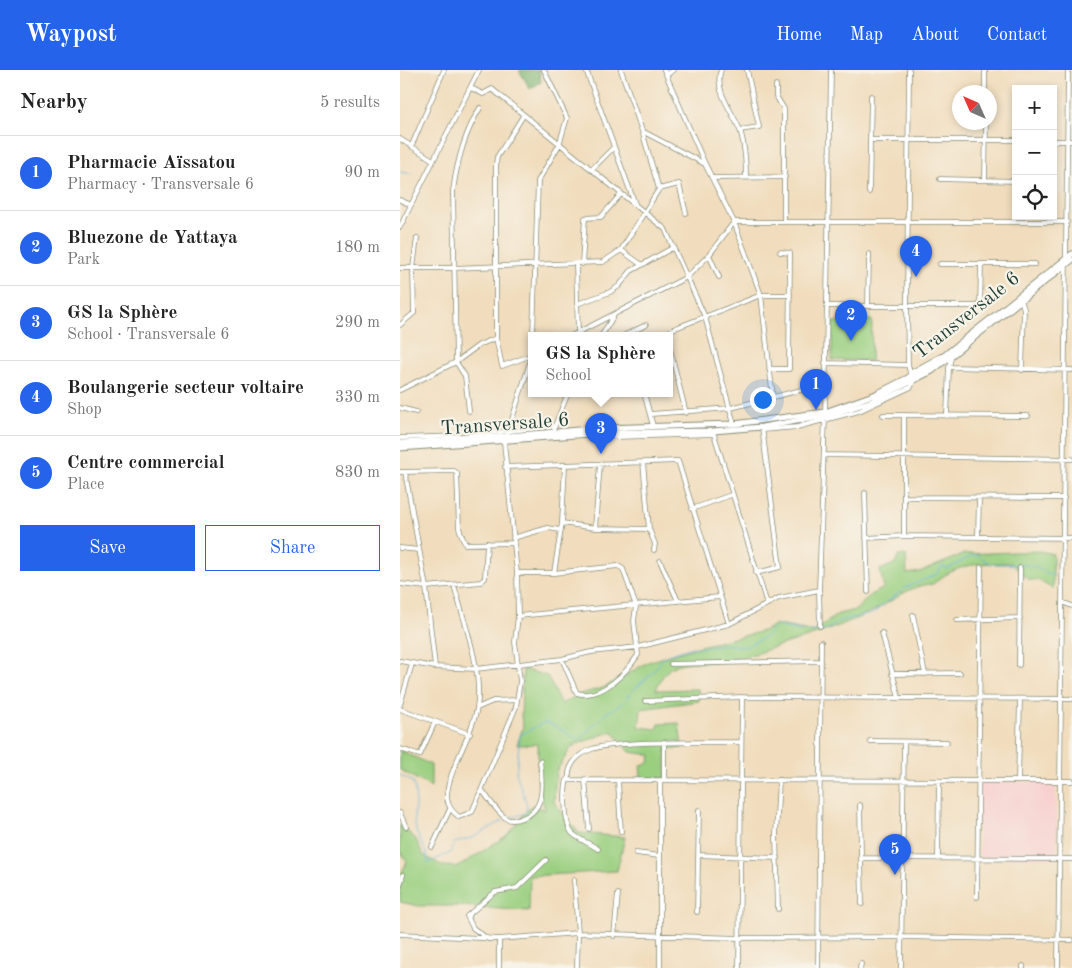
<!DOCTYPE html>
<meta charset="utf-8">
<style>
body{margin:0;font-family:"Old Standard TT",serif;background:#f2f2f2;color:#222}
.controls{position:absolute;right:15px;top:15px;display:grid;overflow:hidden;border-radius:0px;box-shadow:0 2px 8px #0003}
.controls button{width:45px;height:45px;display:grid;place-items:center;padding:0;border:0;border-bottom:1px solid #e0e0e0;background:#fff;color:#222;font:25px sans-serif}
.compass{position:absolute;left:552px;top:15px;width:45px;height:45px;border-radius:50%;background:#fff;box-shadow:0 2px 8px #0003;rotate:315deg}
.you{position:absolute;left:362px;top:329px;width:18px;height:18px;margin:-12px;border:4px solid #fff;border-radius:50%;background:#1a73e8;box-shadow:0 0 0 8px #1a73e833}
.badge{display:grid;place-items:center;width:32px;height:32px;border-radius:50%;background:#2563eb;color:#fff;font-size:16px;font-weight:700}
.pin{position:absolute;translate:-50% -41px;filter:drop-shadow(0 1px 2px #0008)}
.pin::after{content:'';position:absolute;top:26px;width:18px;height:15px;background:inherit;clip-path:polygon(0 0,100% 0,50% 100%)}
.popup{position:absolute;left:128px;top:262px;width:145px;height:65px;box-sizing:border-box;display:grid;place-content:center;border-radius:0px;background:#fff;filter:drop-shadow(0 1px 4px #0005);font-size:16px;white-space:nowrap;color:#767676}
.popup b{font-size:19px;color:#222}
.popup::after{content:'';position:absolute;left:50%;top:100%;margin-left:-10px;border:10px solid transparent;border-top-color:#fff}
.list{margin:0;padding:0;list-style:none}
h2{display:flex;justify-content:space-between;align-items:center;height:65px;margin:0;padding:0 20px;font-size:21px}
h2 small{font-size:16px;font-weight:400;color:#767676}
.list li{display:grid;grid-template-columns:32px 1fr auto;gap:15px;align-items:center;box-sizing:border-box;height:75px;padding:0 20px;border-top:1px solid #e0e0e0}
.list b{display:block;font-size:19px;white-space:nowrap}
.list p{margin:0;font-size:16px;white-space:nowrap;color:#767676}
.list em{font-size:16px;font-style:normal;color:#767676}
.actions{display:flex;gap:10px;padding:15px 20px}
.actions a{flex:1;padding:11px 0;border:1px solid #2563eb;border-radius:0px;text-align:center;font-size:18px;color:#2563eb}
.actions .main{background:#2563eb;color:#fff}
.icon{flex:none;width:28px;height:28px;fill:none;stroke:currentColor;stroke-width:2;stroke-linecap:round;stroke-linejoin:round}
.map{position:relative;flex:none;width:672px;height:898px;overflow:hidden}
header{display:flex;align-items:center;gap:30px;box-sizing:border-box;height:70px;padding:0 25px;background:#2563eb;color:#fff}
header strong{font-size:24px}
nav{display:flex;gap:28px;margin-inline-start:auto;font-size:18px}
main{display:flex}
aside{flex:1;background:#fff}
.map>svg:first-child{display:block}
.built{fill:#f7d0cf}
.green{fill:#9acf7f;stroke:#5c865a}
.forest{fill:#7bb26e;stroke:#4d7851}
.lines{fill:none;stroke-linecap:round;stroke-linejoin:round}
.stream{stroke:#62afdb;stroke-width:1}
.minor-casing{stroke:#888d78;stroke-width:5.5}
.secondary-casing{stroke:#888d78;stroke-width:7}
.minor{stroke:#fff;stroke-width:4}
.secondary{stroke:#fff;stroke-width:5}
.labels{text-anchor:middle;dominant-baseline:central;stroke-width:4.5;stroke-linejoin:round;paint-order:stroke}
.street-label{font-size:20px;fill:#1f3d34;stroke:#f7f3e8}
</style>
<header>
<strong>Waypost</strong>
<nav><a>Home</a><a>Map</a><a>About</a><a>Contact</a></nav>
</header>
<main>
<aside>
<h2>Nearby<small>5 results</small></h2>
<ul class="list">
<li><span class="badge">1</span><div><b>Pharmacie Aïssatou</b><p>Pharmacy · Transversale 6</p></div><em>90 m</em></li>
<li><span class="badge">2</span><div><b>Bluezone de Yattaya</b><p>Park</p></div><em>180 m</em></li>
<li><span class="badge">3</span><div><b>GS la Sphère</b><p>School · Transversale 6</p></div><em>290 m</em></li>
<li><span class="badge">4</span><div><b>Boulangerie secteur voltaire</b><p>Shop</p></div><em>330 m</em></li>
<li><span class="badge">5</span><div><b>Centre commercial</b><p>Place</p></div><em>830 m</em></li>
</ul>
<div class="actions"><a class="main">Save</a><a>Share</a></div>
</aside>
<div class="map">
<svg width="672" height="898" viewBox="0 0 672 898">
<rect width="100%" height="100%" fill="#f7f3e8"/>
<filter id="ink" filterUnits="userSpaceOnUse"><feTurbulence type="fractalNoise" baseFrequency=".02" numOctaves="2"/><feDisplacementMap in="SourceGraphic" scale="10" xChannelSelector="R" yChannelSelector="G"/><feConvolveMatrix kernelMatrix="1 2 1 2 8 2 1 2 1" color-interpolation-filters="sRGB"/></filter>
<filter id="wash" filterUnits="userSpaceOnUse"><feTurbulence type="fractalNoise" baseFrequency=".0096" numOctaves="4" result="noise"/><feDisplacementMap in="SourceGraphic" scale="20" xChannelSelector="R" yChannelSelector="G"/><feGaussianBlur stdDeviation="1.12" result="paint"/><feColorMatrix in="noise" values="0 0 0 0 0 0 0 0 0 0 0 0 0 0 0 0 0 1.4 0 .05"/><feComposite in="paint" operator="in"/></filter>
<g filter="url(#wash)">
<rect width="100%" height="100%" fill="#f1ddbd"/>
<path class="built" d="M 578,712 L 656,712 L 657,788 L 579,788 Z"/>
<path class="green" d="M 472,250 L 471,291 L 432,290 L 432,252 Z
M 640,481 L 653,484 L 653,519 L 638,510 L 629,510 L 611,493 C 580,493 557,493 533,514 C 508,515 493,532 471,542 C 441,556 413,566 381,575 C 360,582 338,591 315,592 C 284,593 268,588 256,620 L 298,619 L 299,631 L 241,639 L 239,657 L 257,659 L 259,654 L 279,653 L 282,678 L 266,680 L 266,708 L 241,708 L 240,695 L 249,693 L 251,685 L 230,682 L 212,661 L 172,676 L 156,702 L 154,732 L 179,763 L 225,767 L 217,801 L 130,806 L 129,841 L 59,836 L 19,836 L 0,832 L 0,806 L 7,792 L 0,781 L 0,755 L 16,769 L 23,785 L 43,796 L 58,797 L 106,766 L 132,735 L 145,740 L 138,711 L 138,674 L 117,675 L 123,657 L 121,647 L 123,599 L 147,606 L 161,634 L 180,624 L 203,618 L 248,592 L 300,576 L 356,563 L 368,559 L 375,554 L 414,562 L 438,544 L 456,540 L 470,525 L 484,518 L 480,500 L 496,493 L 498,486 L 506,485 L 507,504 L 520,502 L 564,484 Z
M 0,680 L 31,695 L 31,717 L 0,700 Z"/>
<path class="forest" d="M 119,0 L 139,0 L 141,12 L 130,19 Z"/>
<g class="lines">
<path class="stream" d="M 0,102 L 14,104
M 0,705 L 13,712 C 19,730 12,739 15,756 C 17,770 28,779 28,793 L 50,783 L 54,773 L 74,767 L 104,750
M 110,748 L 126,743 L 127,735 L 116,703 L 120,665 L 145,652 L 161,659 L 178,671 L 205,644 L 226,631 L 229,624 L 252,603 L 265,586 L 292,577 L 304,578 L 322,574 L 345,577 L 369,565 L 370,561 L 376,556 L 403,561 L 424,561 L 442,550 L 472,544 L 505,518 L 537,504 L 542,496 L 548,499 L 569,487 L 578,485 L 590,494 L 626,495 L 638,498 L 653,506"/>
</g>
</g>
<g filter="url(#ink)">
<g class="lines">
<defs>
<path id="minor" d="M 186,0 L 235,134
M 221,0 L 242,61 L 305,94
M 264,0 L 305,94 L 334,152 L 361,225 L 373,328
M 321,0 C 313,21 335,44 341,63 C 345,78 346,91 346,107
M 509,0 L 507,236 L 508,295 L 511,307
M 585,0 L 585,22
M 267,5 L 273,0
M 376,15 L 376,26 L 384,39 L 384,152
M 71,18 L 83,24 L 92,19 L 265,159 L 305,247 L 334,354
M 123,46 L 97,87 L 96,94 L 96,268 L 102,296 L 132,285
M 340,60 L 359,57 L 347,0
M 0,69 L 33,90
M 470,70 L 616,70
M 653,71 L 672,71
M 12,75 L 44,0
M 191,100 L 214,77
M 313,108 L 385,107
M 540,109 L 616,111
M 585,110 L 586,52
M 259,119 L 279,114 L 286,143
M 469,122 L 471,26
M 0,130 L 11,135
M 0,157 L 79,0
M 221,180 L 242,195
M 309,185 L 319,207
M 176,194 L 178,263
M 182,194 L 185,148 L 201,147 L 221,124
M 540,194 L 635,194
M 0,198 L 54,198 L 203,192 L 221,180 L 259,119 L 242,61
M 621,230 L 624,239 L 622,300
M 177,234 L 210,222 L 219,216 L 231,201 L 274,177
M 426,236 L 580,236 L 581,194
M 468,236 L 469,184
M 0,255 L 14,243 L 13,198 L 17,168
M 133,265 L 138,111 L 159,75 L 167,48 L 144,0
M 173,265 L 287,207 L 309,185 L 334,152 L 667,152
M 202,265 L 214,245
M 225,265 L 246,255
M 264,265 L 273,259 L 361,225 L 390,225
M 270,279 L 286,343
M 551,288 L 549,297 L 672,300
M 425,293 L 508,295
M 369,299 L 389,299 L 390,183 L 380,182
M 510,303 L 541,286
M 0,320 L 56,292 L 79,275 L 96,268
M 244,323 L 253,356
M 0,338 L 16,342
M 69,341 L 65,306 L 56,292 L 53,121 C 57,91 64,64 80,38
M 251,344 L 331,338 L 424,314
M 483,345 L 628,346
M 504,345 L 504,466
M 547,346 L 549,297
M 154,358 L 168,323
M 362,360 L 397,357 L 459,341 L 511,317 L 513,312
M 313,361 L 367,534
M 108,362 L 132,286
M 212,363 L 215,367 L 314,364
M 0,368 L 62,366 L 155,356
M 424,385 L 672,389
M 105,397 L 278,391 L 329,554
M 0,402 L 54,401 L 57,403 L 59,458 L 65,474 L 114,473
M 5,402 L 26,517 L 35,597
M 465,423 L 468,522
M 504,427 L 664,428
M 292,439 L 331,425
M 162,453 L 195,458 L 249,459 L 243,392
M 195,458 L 200,394
M 249,459 L 255,474 L 254,480
M 578,467 L 579,428
M 113,468 L 148,458 L 160,460
M 466,468 L 504,466 L 672,468
M 0,478 L 19,480
M 260,491 L 278,531
M 117,503 L 154,503 L 218,496 L 223,499 L 236,536 L 234,551 L 238,585 C 226,603 201,630 177,623 L 175,619 L 162,589
M 154,503 L 162,453 L 165,395
M 356,503 L 380,497 L 362,357
M 0,514 L 26,517 L 81,512 L 85,508 L 87,473
M 54,515 C 64,552 83,600 77,638 C 72,666 46,704 47,728 C 48,737 53,742 59,747 L 72,742 L 116,637 L 120,611 L 115,572 L 118,546 L 117,503 L 104,372
M 662,532 L 672,536
M 513,545 L 525,604
M 118,546 L 319,527
M 557,550 L 620,548
M 420,556 L 419,520 L 425,346 L 431,0
M 482,563 L 499,628
M 0,591 L 35,597 L 76,599 L 162,589 L 191,582 L 238,577 L 329,554 L 379,528 L 419,520
M 271,594 L 421,591
M 619,595 L 620,498
M 492,604 L 560,603
M 245,631 L 342,627 L 672,629
M 0,635 L 12,594
M 77,638 L 93,631 L 117,630
M 0,639 L 70,664
M 470,671 L 547,672
M 0,679 L 20,685 L 35,652
M 185,709 L 189,759
M 169,710 C 167,695 178,684 192,679 C 207,674 225,674 241,673 C 275,672 308,672 341,672
M 260,710 L 260,898
M 264,710 L 264,672
M 218,711 L 221,762
M 618,711 L 620,629
M 82,720 C 89,729 97,743 107,749 C 112,751 117,750 122,748 C 147,740 142,711 140,691
M 460,735 L 462,834
M 0,743 L 6,757
M 32,777 L 50,739
M 198,779 C 191,774 180,770 173,764 C 164,756 164,720 167,710 L 672,711
M 236,783 L 260,786
M 298,785 L 378,788
M 461,788 L 672,789
M 538,789 L 539,711
M 174,810 L 178,863 L 177,898
M 0,815 L 3,805
M 577,827 L 581,497
M 378,839 L 376,764 L 379,710
M 297,842 L 299,740
M 0,864 L 99,869 L 178,863 L 339,868 L 502,867 L 672,870
M 214,866 L 218,824
M 88,869 L 73,858 L 67,846 L 95,822 L 117,818 L 146,790
M 99,869 L 99,898
M 339,898 L 342,627
M 418,898 L 421,572
M 460,898 L 461,894
M 501,898 L 504,672
M 623,898 L 623,896
M 658,898 L 668,0"/>
<path id="secondary" d="M 0,373 L 59,370 L 202,358 L 334,354 L 425,342 L 476,324 L 531,296 L 672,184
M 0,378 L 203,363 L 313,361 L 362,357 L 425,346 L 470,332 L 532,301 L 672,190"/>
</defs>
<use href="#minor" class="minor-casing"/>
<use href="#secondary" class="secondary-casing"/>
<use href="#minor" class="minor"/>
<use href="#secondary" class="secondary"/>
</g>
</g>
<g class="labels">
<g class="street-label">
<text transform="translate(567 246) rotate(-38)">Transversale 6</text>
<text transform="translate(105 355) rotate(-4)">Transversale 6</text>
</g>
</g>
</svg>
<div class="controls">
<button>+</button>
<button>−</button>
<button><svg class="icon" aria-label="locate" viewBox="0 0 24 24"><circle cx="12" cy="12" r="6"/><path d="M12 2v4M12 18v4M2 12h4M18 12h4"/></svg></button>
</div>
<svg class="compass" viewBox="-18 -18 36 36"><path d="M0-13l5 13h-10z" fill="#e53935"/><path d="M0 13l5-13h-10z" fill="#767676"/></svg>
<div class="you"></div>
<div class="pin badge" style="left:416px;top:340px">1</div>
<div class="pin badge" style="left:451px;top:271px">2</div>
<div class="pin badge" style="left:201px;top:384px">3</div>
<div class="popup"><b>GS la Sphère</b>School</div>
<div class="pin badge" style="left:516px;top:207px">4</div>
<div class="pin badge" style="left:495px;top:805px">5</div>
</div>
</main>
